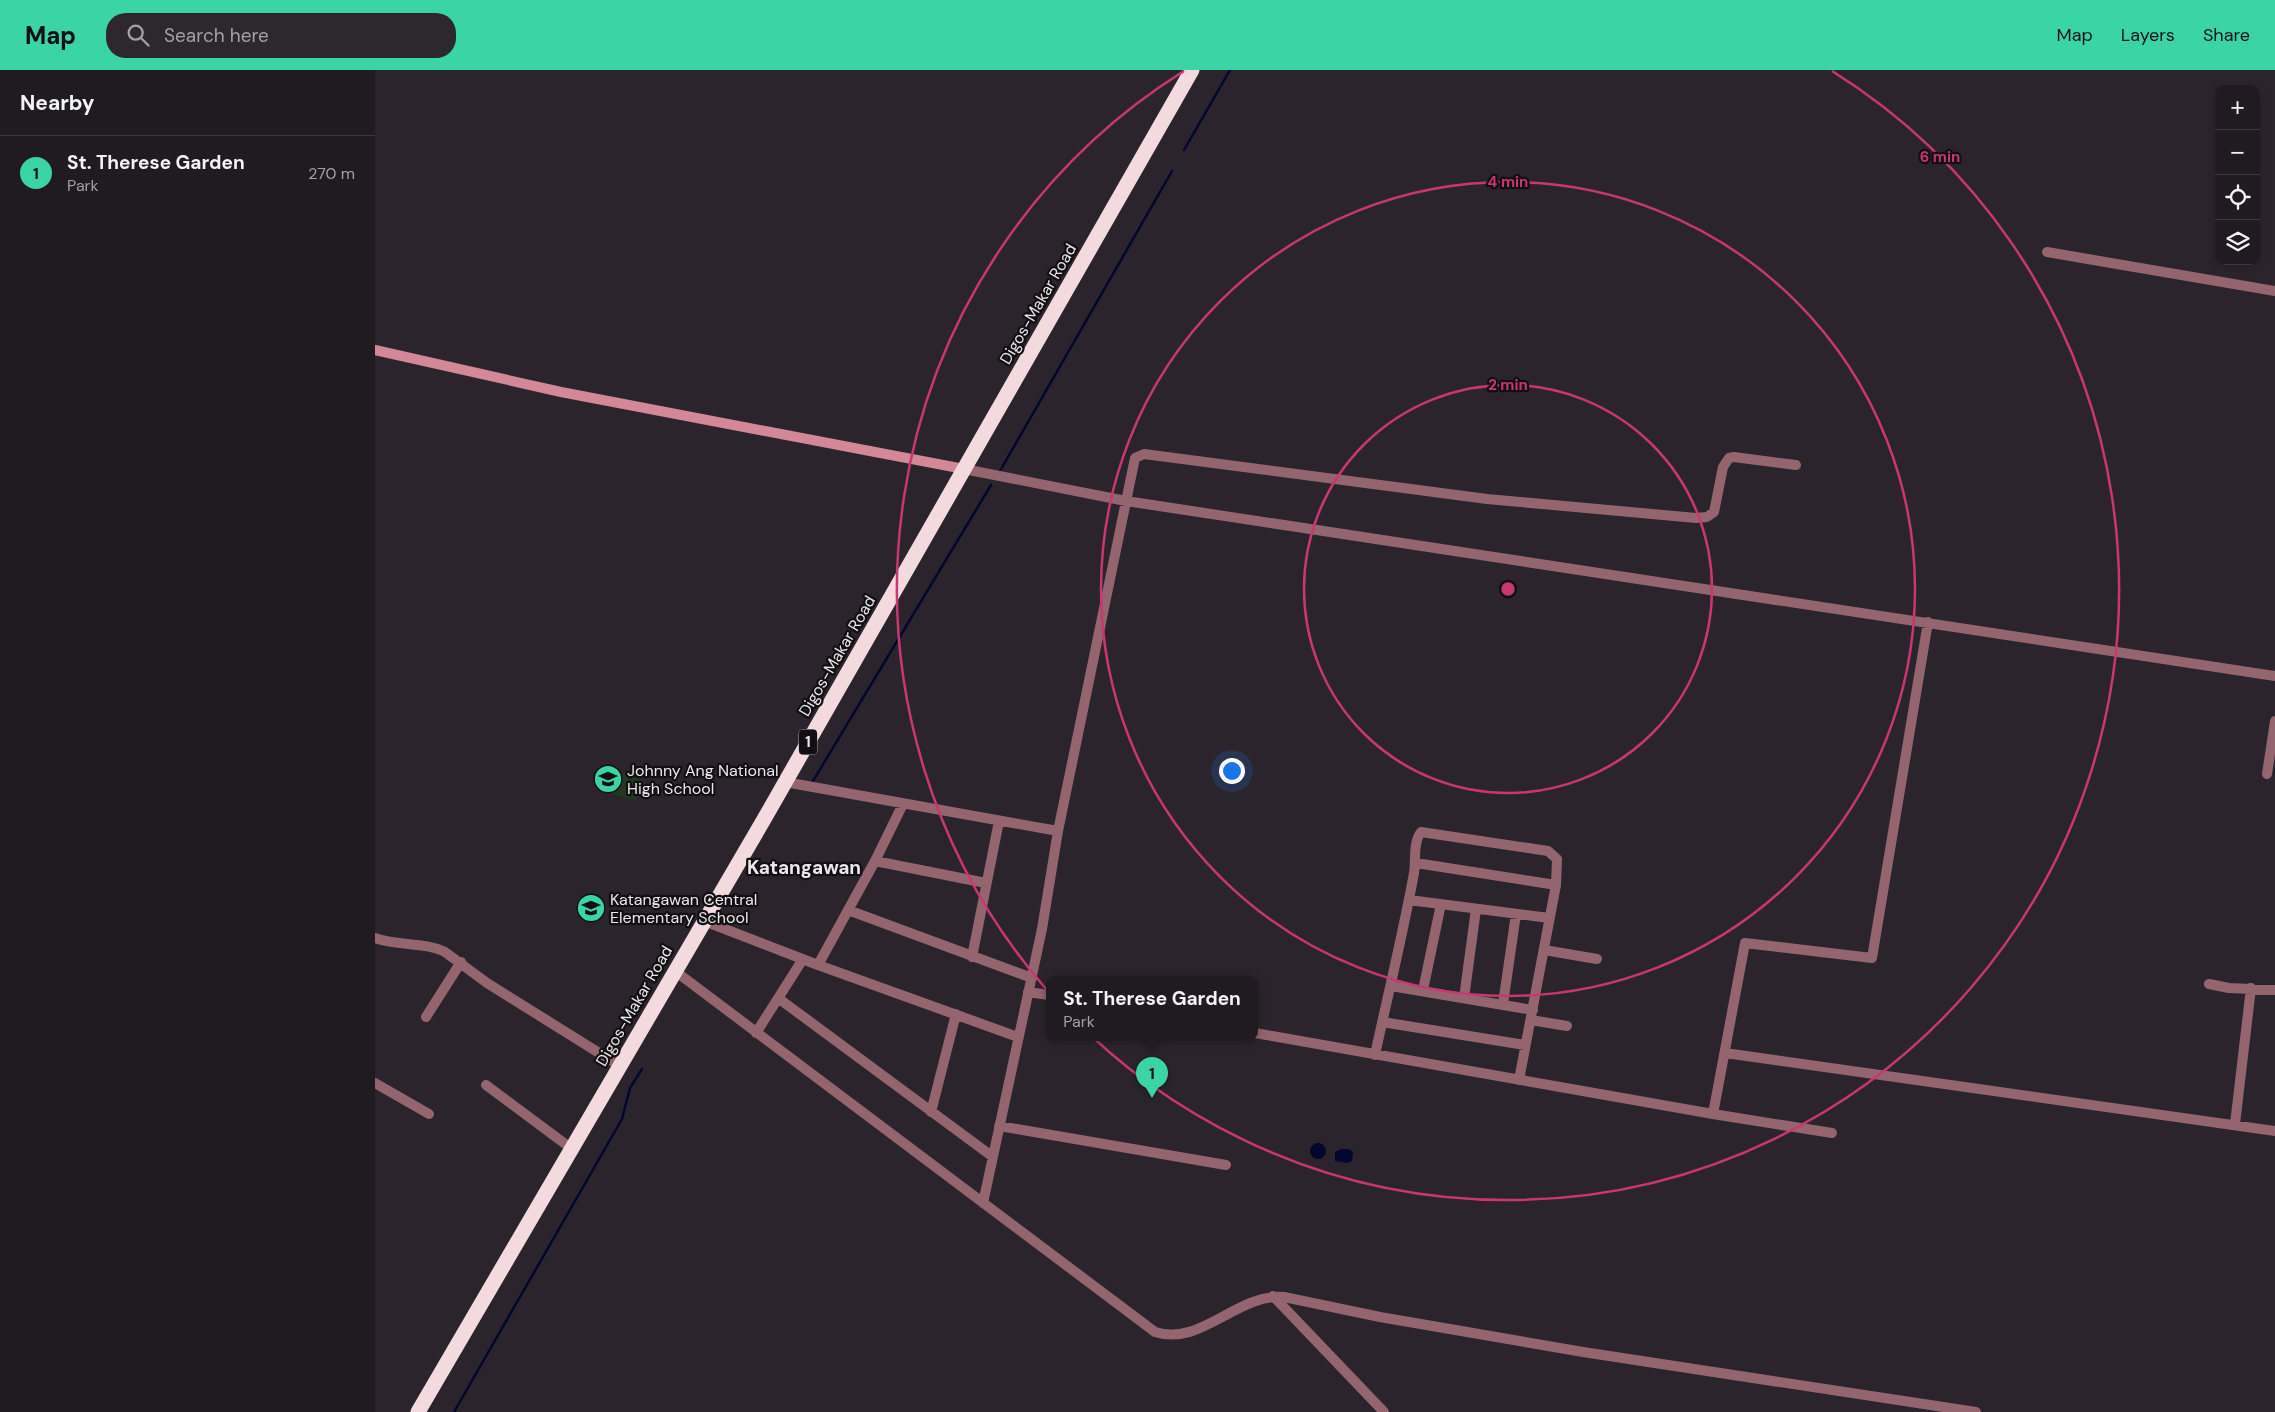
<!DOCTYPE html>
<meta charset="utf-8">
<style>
body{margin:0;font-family:"DM Sans",sans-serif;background:#2d282e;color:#f1f3f6}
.controls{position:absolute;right:15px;top:15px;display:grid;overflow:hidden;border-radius:10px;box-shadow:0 2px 8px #0003}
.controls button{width:45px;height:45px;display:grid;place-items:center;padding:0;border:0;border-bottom:1px solid #3d393f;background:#201b21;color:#f1f3f6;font:25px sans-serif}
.you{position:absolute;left:856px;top:700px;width:18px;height:18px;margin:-12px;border:4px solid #fff;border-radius:50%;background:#1a73e8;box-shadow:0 0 0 8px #1a73e833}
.badge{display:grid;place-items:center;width:32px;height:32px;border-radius:50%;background:#3bd4a4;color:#111;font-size:16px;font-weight:700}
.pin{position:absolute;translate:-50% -41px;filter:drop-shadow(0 1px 2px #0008)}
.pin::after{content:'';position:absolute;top:26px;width:18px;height:15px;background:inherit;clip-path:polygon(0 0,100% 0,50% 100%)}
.popup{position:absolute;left:671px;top:906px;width:212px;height:65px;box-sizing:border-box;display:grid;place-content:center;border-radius:10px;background:#201b21;filter:drop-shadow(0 1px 4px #0005);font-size:16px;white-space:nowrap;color:#a2a1a5}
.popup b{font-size:19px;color:#f1f3f6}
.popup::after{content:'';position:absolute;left:50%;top:100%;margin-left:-10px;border:10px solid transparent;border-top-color:#201b21}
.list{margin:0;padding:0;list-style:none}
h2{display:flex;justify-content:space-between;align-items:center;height:65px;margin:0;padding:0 20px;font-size:21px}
h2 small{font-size:16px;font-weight:400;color:#a2a1a5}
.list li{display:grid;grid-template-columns:32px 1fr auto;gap:15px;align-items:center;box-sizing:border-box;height:75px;padding:0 20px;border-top:1px solid #3d393f}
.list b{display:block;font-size:19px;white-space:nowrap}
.list p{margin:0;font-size:16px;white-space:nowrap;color:#a2a1a5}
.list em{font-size:16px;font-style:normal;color:#a2a1a5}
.icon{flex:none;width:28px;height:28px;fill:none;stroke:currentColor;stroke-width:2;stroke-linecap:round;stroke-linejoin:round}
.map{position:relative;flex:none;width:1900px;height:1342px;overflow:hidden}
header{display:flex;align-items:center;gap:30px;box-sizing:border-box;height:70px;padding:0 25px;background:#3bd4a4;color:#111}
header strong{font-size:24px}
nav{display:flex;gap:28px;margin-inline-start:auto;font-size:18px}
.search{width:350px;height:45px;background:#2d282e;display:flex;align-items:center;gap:12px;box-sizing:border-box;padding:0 18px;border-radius:20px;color:#a2a1a5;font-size:19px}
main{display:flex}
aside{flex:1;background:#201b21}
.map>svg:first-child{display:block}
.green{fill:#223820}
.water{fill:#01072e}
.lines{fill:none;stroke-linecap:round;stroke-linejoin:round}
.stream{stroke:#01072e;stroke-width:2.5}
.street{stroke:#95656f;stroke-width:10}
.secondary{stroke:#d38797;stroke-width:10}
.highway{stroke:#f3dade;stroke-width:15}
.ring{fill:none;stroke:#c83771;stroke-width:2.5}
.labels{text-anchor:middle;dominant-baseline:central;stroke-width:4.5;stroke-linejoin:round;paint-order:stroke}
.shield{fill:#120f12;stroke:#aaa6ab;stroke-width:1}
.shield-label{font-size:15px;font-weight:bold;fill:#ebe7ec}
.street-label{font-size:16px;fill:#ebe7ec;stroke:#120f12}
.poi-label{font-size:16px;fill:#ebe7ec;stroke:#120f12;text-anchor:start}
.quarter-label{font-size:19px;font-weight:bold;fill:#ebe7ec;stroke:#120f12}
.centre{fill:#c83771;stroke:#120f12;stroke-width:2.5}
.ring-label{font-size:15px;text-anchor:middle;font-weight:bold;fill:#c83771;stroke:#120f12;stroke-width:4.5;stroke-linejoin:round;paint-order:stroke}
</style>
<header>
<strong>Map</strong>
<div class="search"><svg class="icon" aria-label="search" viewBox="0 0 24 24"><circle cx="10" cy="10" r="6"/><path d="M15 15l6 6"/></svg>Search here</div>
<nav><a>Map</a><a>Layers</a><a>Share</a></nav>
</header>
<main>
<aside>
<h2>Nearby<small></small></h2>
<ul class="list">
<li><span class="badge">1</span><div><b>St. Therese Garden</b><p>Park</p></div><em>270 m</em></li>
</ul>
</aside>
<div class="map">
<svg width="1900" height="1342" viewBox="0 0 1900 1342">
<rect width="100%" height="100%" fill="#2b242c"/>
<path class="green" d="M 231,700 L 267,709 L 261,730 L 225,721 Z"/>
<path class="water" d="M935 1081a8 8 0 1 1 16 0a8 8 0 1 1-16 0Z
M 966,1079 L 974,1079 L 978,1082 L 977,1091 L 973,1093 L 960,1091 L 960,1082 Z"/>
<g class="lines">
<path class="stream" d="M 809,80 L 855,0
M 625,401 L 797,101
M 438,711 L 616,415
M 79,1342 L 247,1049 L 255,1018 L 267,999"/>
<path class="street" d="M 1672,182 L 1900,221
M 589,399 L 751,431 L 1900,606
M 1892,704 L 1900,651
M 410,712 L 683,761
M 500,791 L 611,813
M 1041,793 L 1181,815
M 1034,830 L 1174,848
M 473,840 L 657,908
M 329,851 L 443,895 L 643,967
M 0,868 C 22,876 50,872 70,882 L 112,913 L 245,996
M 1169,880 L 1222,889
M 597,887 L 624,751
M 443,895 L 500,791 L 528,734
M 300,901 L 780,1262 C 826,1277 862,1223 909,1227 L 1005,1247 L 1208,1282 L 1601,1342
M 1834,914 L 1854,918 L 1900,920
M 1016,916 L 1158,940
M 1048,920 L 1066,834
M 653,922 L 674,925
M 403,928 L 618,1087
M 1089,928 L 1101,839
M 1128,934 L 1141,844
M 51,947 L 86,892
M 1156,950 L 1192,956
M 1007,952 L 1150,975
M 381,963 L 428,889
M 880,963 L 1338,1044 L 1457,1063
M 1350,983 L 1900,1061
M 1000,985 C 1013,924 1028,864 1039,803 C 1041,790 1038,772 1046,762 L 1173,781 L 1182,789 L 1181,815 L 1144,1010
M 0,1013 L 54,1044
M 111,1015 L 197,1079
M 556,1042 L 581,944
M 1338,1044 L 1370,873 L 1497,888 L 1553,552
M 1860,1054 L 1876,918
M 624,1056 L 851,1095
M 608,1133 L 667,859 L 683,761 L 760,388 L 769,384 L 1112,429 L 1321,448 L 1332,447 L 1339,442 L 1348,397 L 1354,388 L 1359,387 L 1421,395
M 898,1226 L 1009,1342"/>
<path class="secondary" d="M 0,280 L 186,322 L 589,399"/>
<path class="highway" d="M 43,1342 L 388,751 L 817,0"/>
</g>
<g class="ring">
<circle cx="1133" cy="519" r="204"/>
<circle cx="1133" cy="519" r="407"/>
<path d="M1457 1A611 611 0 1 1 809 1"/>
</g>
<defs>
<symbol id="school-disc" viewBox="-11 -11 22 22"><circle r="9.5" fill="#3bd4a4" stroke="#120f12"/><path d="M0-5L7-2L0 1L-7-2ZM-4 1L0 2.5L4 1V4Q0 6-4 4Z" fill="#111"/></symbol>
</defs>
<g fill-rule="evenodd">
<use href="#school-disc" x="217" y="693" width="32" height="32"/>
<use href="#school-disc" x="200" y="822" width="32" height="32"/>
</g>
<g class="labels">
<rect class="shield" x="424" y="659.5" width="18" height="25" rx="4"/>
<g class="shield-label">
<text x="433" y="672">1</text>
</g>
<g class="street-label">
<text transform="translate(663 234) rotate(-60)">Digos-Makar Road</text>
<text transform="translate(462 586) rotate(-60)">Digos-Makar Road</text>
<text transform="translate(259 936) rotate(-60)">Digos-Makar Road</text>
</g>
<g class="poi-label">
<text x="252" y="700">Johnny Ang National<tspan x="252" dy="18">High School</tspan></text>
<text x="235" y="829">Katangawan Central<tspan x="235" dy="18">Elementary School</tspan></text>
</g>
<g class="quarter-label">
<text x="429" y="797">Katangawan</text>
</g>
</g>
<circle cx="1133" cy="519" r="8" class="centre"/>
<g class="ring-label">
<text x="1565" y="92">6 min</text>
<text x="1133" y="117">4 min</text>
<text x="1133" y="320">2 min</text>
</g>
</svg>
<div class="controls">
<button>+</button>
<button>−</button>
<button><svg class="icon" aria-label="locate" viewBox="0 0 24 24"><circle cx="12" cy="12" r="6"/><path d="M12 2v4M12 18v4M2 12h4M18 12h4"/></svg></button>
<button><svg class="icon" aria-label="layers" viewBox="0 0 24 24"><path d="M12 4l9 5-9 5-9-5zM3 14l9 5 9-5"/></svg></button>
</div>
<div class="you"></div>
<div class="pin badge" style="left:777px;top:1028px">1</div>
<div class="popup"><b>St. Therese Garden</b>Park</div>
</div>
</main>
